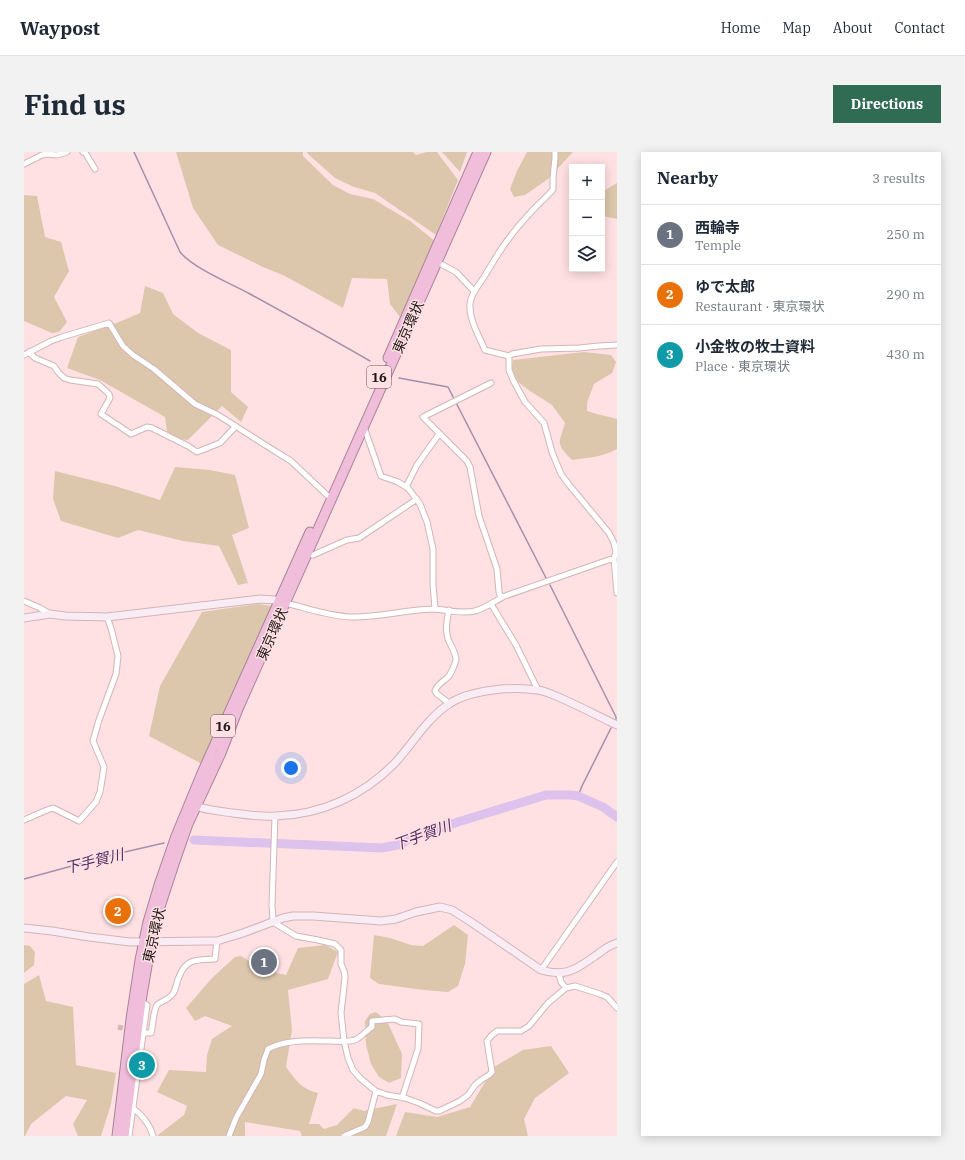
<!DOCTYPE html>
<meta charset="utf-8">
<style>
body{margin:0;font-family:"IBM Plex Serif","Noto Sans JP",serif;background:#f2f2f3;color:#1f2937}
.controls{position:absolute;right:12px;top:12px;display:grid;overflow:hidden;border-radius:0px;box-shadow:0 2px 10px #0003}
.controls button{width:36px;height:36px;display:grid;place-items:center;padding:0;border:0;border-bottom:1px solid #e0e1e3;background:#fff;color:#1f2937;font:20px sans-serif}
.you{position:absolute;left:267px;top:616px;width:14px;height:14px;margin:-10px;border:3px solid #fff;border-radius:50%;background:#1a73e8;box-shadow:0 0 0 6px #1a73e833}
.badge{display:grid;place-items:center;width:26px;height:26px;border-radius:50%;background:#306b54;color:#fff;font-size:13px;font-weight:700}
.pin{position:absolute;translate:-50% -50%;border:2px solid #fff;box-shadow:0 1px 4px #0006}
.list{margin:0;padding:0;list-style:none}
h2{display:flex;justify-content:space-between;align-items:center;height:52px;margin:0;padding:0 16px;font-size:17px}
h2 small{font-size:13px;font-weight:400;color:#747a83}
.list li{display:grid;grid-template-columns:26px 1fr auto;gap:12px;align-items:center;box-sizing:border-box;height:60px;padding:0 16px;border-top:1px solid #e0e1e3}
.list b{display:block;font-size:15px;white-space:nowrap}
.list p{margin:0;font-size:13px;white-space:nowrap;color:#747a83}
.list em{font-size:13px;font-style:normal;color:#747a83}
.icon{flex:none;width:22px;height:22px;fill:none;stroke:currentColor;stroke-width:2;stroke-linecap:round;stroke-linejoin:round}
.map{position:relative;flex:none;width:593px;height:984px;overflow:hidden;border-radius:0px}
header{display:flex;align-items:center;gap:24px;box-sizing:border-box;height:56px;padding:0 20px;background:#fff;border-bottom:1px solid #e0e1e3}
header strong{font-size:19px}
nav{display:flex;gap:22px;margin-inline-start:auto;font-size:14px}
.intro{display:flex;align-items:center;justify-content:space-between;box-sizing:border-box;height:96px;padding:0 24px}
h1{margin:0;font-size:28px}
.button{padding:10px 18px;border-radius:0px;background:#306b54;color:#fff;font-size:14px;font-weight:700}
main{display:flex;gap:24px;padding:0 24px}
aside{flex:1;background:#fff;border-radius:0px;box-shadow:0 2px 10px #0003}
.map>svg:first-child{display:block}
.green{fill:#dcc7ac}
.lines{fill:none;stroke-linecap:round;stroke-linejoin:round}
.stream{stroke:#a48fac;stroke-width:1.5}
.river{stroke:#dcc2ec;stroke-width:9}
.street-tunnel{stroke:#d3b9ba;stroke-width:5;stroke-dasharray:5 2.5;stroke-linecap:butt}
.street-casing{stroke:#d1b5b7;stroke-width:7}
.secondary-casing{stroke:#d1b5b7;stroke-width:9}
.highway-casing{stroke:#a88497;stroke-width:11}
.street{stroke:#fff;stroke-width:5}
.secondary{stroke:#faecf4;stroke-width:7}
.highway{stroke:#f0bedb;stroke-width:9}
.labels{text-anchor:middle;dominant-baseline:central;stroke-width:3;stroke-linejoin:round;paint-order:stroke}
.shield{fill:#ffe1e3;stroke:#645455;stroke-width:1}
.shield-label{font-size:13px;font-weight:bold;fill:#211718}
.street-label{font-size:14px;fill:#211718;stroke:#ffe1e3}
.water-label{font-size:15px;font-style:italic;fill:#513064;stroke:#ffe1e3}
</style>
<header>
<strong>Waypost</strong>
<nav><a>Home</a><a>Map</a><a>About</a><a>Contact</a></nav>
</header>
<div class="intro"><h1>Find us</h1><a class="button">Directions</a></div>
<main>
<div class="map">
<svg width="593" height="984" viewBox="0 0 593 984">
<rect width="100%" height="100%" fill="#ffe1e3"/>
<path class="green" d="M 152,0 L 279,0 L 279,4 L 309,33 L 326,42 L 349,47 L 386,69 L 412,90 L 376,165 L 366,152 L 363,127 L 328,126 L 319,156 L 261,124 L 239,115 L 194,93 L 169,56 Z
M 283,0 L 389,0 L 392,3 L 403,0 L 413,0 L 434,28 L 412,83 L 351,41 L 330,35 L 311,26 L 284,2 Z
M 418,0 L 443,0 L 436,20 Z
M 503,0 L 549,0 L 524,27 L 501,43 L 490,45 L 486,37 L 493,19 Z
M 593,31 L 593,67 L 578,64 L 578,40 Z
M 0,43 L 13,44 L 21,85 L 37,90 L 45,119 L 30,145 L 43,170 L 35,180 L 28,181 L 0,169 Z
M 121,134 L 139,141 L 149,162 L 174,181 L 207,198 L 207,240 L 224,255 L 217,270 L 198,254 L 164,288 L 144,286 L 141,265 L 76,228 L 43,216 L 54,185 L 95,170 L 116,161 Z
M 560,200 L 587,203 L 592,210 L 588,221 L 570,232 L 563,251 L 563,259 L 573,262 L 593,267 L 593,297 C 579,305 563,306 548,308 C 531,291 535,292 541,271 L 528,253 L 506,239 L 494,230 L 488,217 L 489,208 Z
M 151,315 L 186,318 L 211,323 L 225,376 L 208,383 L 224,431 L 214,433 L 195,394 L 159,389 L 114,378 L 94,386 L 37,369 L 29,347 L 31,319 L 91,334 L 136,348 Z
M 234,452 L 248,454 L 178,612 L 125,584 L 136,534 L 178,460 Z
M 430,773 L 444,783 L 441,812 L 434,834 L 424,840 L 400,838 L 355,832 L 346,826 L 350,783 L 366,786 L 387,793 L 399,794 Z
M 0,793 L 6,794 L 11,800 L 10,813 L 0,821 Z
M 301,793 L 314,800 L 304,827 L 264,838 L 268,878 L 262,915 C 272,928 277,937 294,941 L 285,972 L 295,972 L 300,977 L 313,973 L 330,956 L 340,959 L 373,952 L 362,984 L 278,984 L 276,979 L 221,970 L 221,984 L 134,984 L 134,983 L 160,963 L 163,954 L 133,940 L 145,918 L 182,920 L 183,903 L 188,887 L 208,874 L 181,864 L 171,869 L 162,856 L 188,826 L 211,805 L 217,804 L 240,818 L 262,823 L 274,796 Z
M 15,823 L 22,849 L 49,855 L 52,913 L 92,921 L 87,952 L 77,984 L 54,984 L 49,972 L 63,948 L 42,944 L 7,972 L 1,984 L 0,984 L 0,832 Z
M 352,860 L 363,869 L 378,902 L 377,926 L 365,931 L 355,925 L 347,912 L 342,893 L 341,869 L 346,862 Z
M 527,894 L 545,921 L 511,946 L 500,967 L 504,984 L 372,984 L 381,960 L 413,965 L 446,955 L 470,915 L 499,898 Z"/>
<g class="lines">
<path class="stream" d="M 110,0 L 156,100 C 169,116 206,131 226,142 C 266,164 306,186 346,209
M 375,226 L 424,235 L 522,426
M 526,433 L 592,565 L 592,567
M 554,644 L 558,634 L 587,576
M 0,727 L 92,702 L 140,691"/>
<path class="river" d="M 170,688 L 358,696 L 378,692 L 386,686 L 437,669 L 522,643 L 547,643 L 554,644 L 579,655 L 593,665"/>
<path class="street-tunnel" d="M 94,875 L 106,878"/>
<defs>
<path id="street" d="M 59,0 L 62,2 L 71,17
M 531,0 L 531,6 L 529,26 L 529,37 L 527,40 C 509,57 492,75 478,96 C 472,105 466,115 460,125 C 455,133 447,141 446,152 C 445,168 455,184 461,198 L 485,204 L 488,202 L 517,197 L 555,196 L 575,194 L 593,193
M 0,12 L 18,3 L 22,2 L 33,3 L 43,0
M 413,110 L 432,120 L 450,139
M 5,200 L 11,206 L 30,214 L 34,220 L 40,226 L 46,228 L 74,232 L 85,242 L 86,246 L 77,262 L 107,282 L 123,275 L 128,276 L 164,294 L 173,300 L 196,291 L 212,274
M 0,203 L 27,189 L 38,185 L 85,171 L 99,194 L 109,203 L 130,217 L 171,252 L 194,263 L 246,296 L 267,309 L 303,343 L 308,347
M 485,204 L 485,218 L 489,228 L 501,250 L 520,271 L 528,300 L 537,322 L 546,334 L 585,381 L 590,391 L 592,400 L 590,406 L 593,441
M 467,231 L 399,265 L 443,309 L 446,315 L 455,364 L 473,417 L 475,440 L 477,446
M 340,275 L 357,324 L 374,330 L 384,336 L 396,352 L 403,370 L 409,397 L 409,432 L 411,457
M 382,335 L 393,313 L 415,282
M 283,402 L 289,403 L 323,388 L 335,386 L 341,382 L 393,347
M 0,449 L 16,456 L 26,462
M 261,451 C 283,456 304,464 326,465 C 355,466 383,457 411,457 C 424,458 438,462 451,459 C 462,456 470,449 481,444 L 590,406
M 467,452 L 492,493 L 514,538
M 425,458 C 423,468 421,477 424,487 C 427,494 432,501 432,508 C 431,512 427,522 424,525 C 419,530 413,532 411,539 L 413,542 L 425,551
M 251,664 L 248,753 L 249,770 L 272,784 L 294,788 L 311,792 L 317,798 L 317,812 L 320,819 L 321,825 L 317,861 L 320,889 L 324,906 L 329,918 L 336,926 L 348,936 L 352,939 L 363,943 L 381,946 L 395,951 L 412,959 L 415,959 L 436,949 L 444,943 L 451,933 L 457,928 L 465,923 L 468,920 L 463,889 L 467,884 L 473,879 L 497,879 L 505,874 L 524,851 L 542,836 L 551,834 L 576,842 L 583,845 L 593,856
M 0,668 L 23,658 L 29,656 L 55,669 L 72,650 L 76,640 L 80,615 L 69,589 L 75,568 L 92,522 L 94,504 L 87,476 L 83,465
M 517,818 L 593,710
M 535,822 L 537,830 L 542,836
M 119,881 L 127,881 C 129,874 129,859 133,853 C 138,848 146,848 150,840 C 152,835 153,830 155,825 C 162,806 173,808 191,807 L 193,789
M 109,956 C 119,964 126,972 129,984
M 105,984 L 123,853 L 117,849
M 205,984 L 212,966 L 237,922 L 240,908 L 244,897 C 262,887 286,889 305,889 C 314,889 326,891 333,887 C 338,884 343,878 348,875 L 348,869 L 371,867 L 377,870 L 395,872 L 394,897 L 378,946
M 320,984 L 341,975 L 344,970 L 352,939"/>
<path id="secondary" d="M 0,466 L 26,462 L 41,464 L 83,465 L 236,447 L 251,448 L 260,451
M 168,653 C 181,658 195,659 209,661 C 223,663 237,665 251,664 C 297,663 338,644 370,612 C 388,593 402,567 425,552 C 445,538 489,534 513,538 C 523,539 532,544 541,548 C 559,556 576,565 593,573
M 0,776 L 28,779 L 65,785 L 106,790 L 184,789 L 193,789 L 219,781 L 259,766 L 269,764 L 289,764 L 357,769 L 372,767 L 392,760 L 416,755 L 428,758 L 447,770 L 517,818 C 543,826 554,816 574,802 C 580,797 586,793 593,791"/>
<path id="highway" d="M 364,206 L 454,0
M 93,984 L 107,867 L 116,808 L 124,770 L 135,733 L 152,684 L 178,621 L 286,380
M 100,984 L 117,849 L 130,773 L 151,709 L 164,672 L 197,601 L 214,557 L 462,0"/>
</defs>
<use href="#street" class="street-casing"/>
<use href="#secondary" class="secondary-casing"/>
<use href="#highway" class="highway-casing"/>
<use href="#street" class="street"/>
<use href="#secondary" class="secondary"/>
<use href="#highway" class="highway"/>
</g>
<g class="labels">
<g class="shield">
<rect x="343" y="214" width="24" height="22" rx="3"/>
<rect x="187" y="563" width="24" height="22" rx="3"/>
</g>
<g class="shield-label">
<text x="355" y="225">16</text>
<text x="199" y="574">16</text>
</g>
<g class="street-label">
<text transform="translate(384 175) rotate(-66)">東京環状</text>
<text transform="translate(248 482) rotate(-66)">東京環状</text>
<text transform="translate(130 783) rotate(-77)">東京環状</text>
</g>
<g class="water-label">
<text transform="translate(398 683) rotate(-20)">下手賀川</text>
<text transform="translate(70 709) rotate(-14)">下手賀川</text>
</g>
</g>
</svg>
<div class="controls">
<button>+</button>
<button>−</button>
<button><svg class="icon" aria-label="layers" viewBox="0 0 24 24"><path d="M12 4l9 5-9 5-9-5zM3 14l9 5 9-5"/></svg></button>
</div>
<div class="you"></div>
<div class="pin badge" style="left:240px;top:810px;background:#6b7280">1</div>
<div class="pin badge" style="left:94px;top:759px;background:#e8710a">2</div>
<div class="pin badge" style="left:118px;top:913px;background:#0f9aa8">3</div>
</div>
<aside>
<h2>Nearby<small>3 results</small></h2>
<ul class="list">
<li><span class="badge" style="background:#6b7280">1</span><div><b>西輪寺</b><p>Temple</p></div><em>250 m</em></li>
<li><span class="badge" style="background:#e8710a">2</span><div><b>ゆで太郎</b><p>Restaurant · 東京環状</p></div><em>290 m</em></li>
<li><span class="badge" style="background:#0f9aa8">3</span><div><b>小金牧の牧士資料</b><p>Place · 東京環状</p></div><em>430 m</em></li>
</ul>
</aside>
</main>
